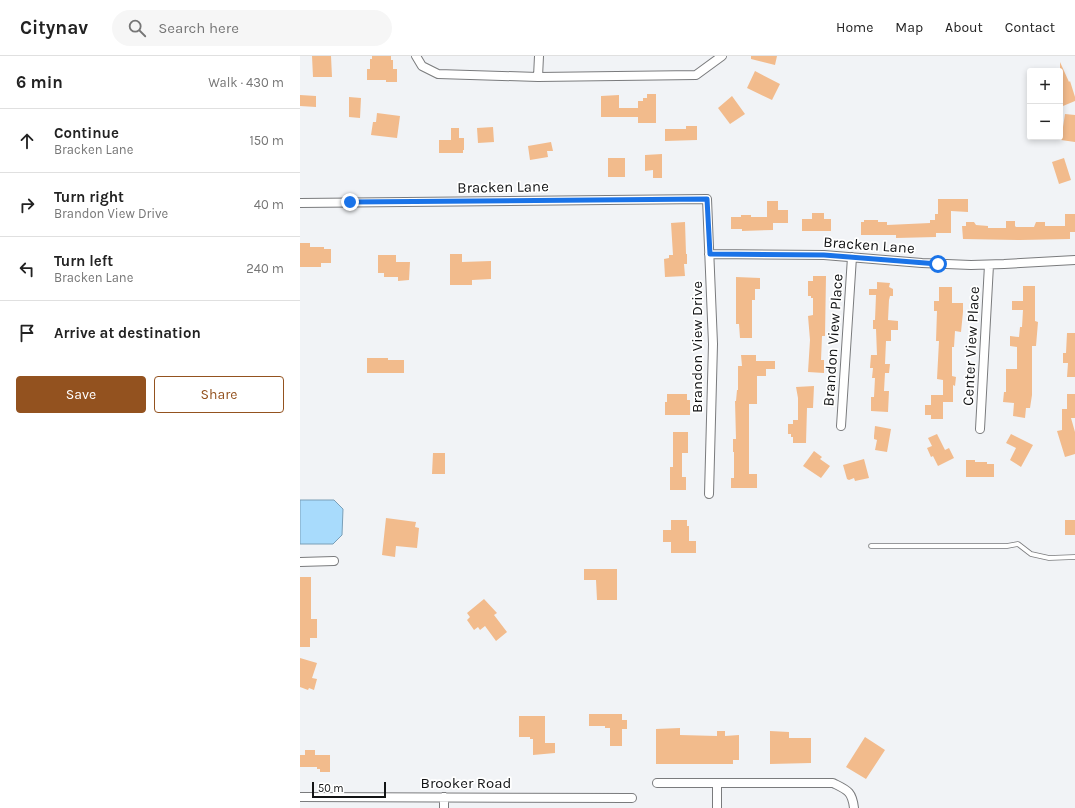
<!DOCTYPE html>
<meta charset="utf-8">
<style>
body{margin:0;font-family:Karla,sans-serif;background:#f6f6f6;color:#222}
.controls{position:absolute;right:12px;top:12px;display:grid;overflow:hidden;border-radius:4px;box-shadow:0 2px 6px #0003}
.controls button{width:36px;height:36px;display:grid;place-items:center;padding:0;border:0;border-bottom:1px solid #e0e0e0;background:#fff;color:#222;font:20px sans-serif}
.scale{position:absolute;left:12px;bottom:10px;width:74px;box-sizing:border-box;padding-left:4px;border:2px solid #131415;border-top:0;font-size:11px;line-height:14px;white-space:nowrap;color:#131415;-webkit-text-stroke:3px #fff;paint-order:stroke}
.stop{position:absolute;width:12px;height:12px;margin:-9px;border:3px solid #1a73e8;border-radius:50%;background:#fff}
.stop.end{background:#1a73e8;border-color:#fff;box-shadow:0 1px 4px #0008}
.list{margin:0;padding:0;list-style:none}
h2{display:flex;justify-content:space-between;align-items:center;height:52px;margin:0;padding:0 16px;font-size:17px}
h2 small{font-size:13px;font-weight:400;color:#767676}
.list li{display:grid;grid-template-columns:26px 1fr auto;gap:12px;align-items:center;box-sizing:border-box;height:64px;padding:0 16px;border-top:1px solid #e0e0e0}
.list b{display:block;font-size:15px;white-space:nowrap}
.list p{margin:0;font-size:13px;white-space:nowrap;color:#767676}
.list em{font-size:13px;font-style:normal;color:#767676}
.actions{display:flex;gap:8px;padding:12px 16px}
.actions a{flex:1;padding:9px 0;border:1px solid #93521f;border-radius:4px;text-align:center;font-size:14px;color:#93521f}
.actions .main{background:#93521f;color:#fff}
.icon{flex:none;width:22px;height:22px;fill:none;stroke:currentColor;stroke-width:2;stroke-linecap:round;stroke-linejoin:round}
.map{position:relative;flex:none;width:775px;height:752px;overflow:hidden}
header{display:flex;align-items:center;gap:24px;box-sizing:border-box;height:56px;padding:0 20px;background:#fff;border-bottom:1px solid #e0e0e0}
header strong{font-size:19px}
nav{display:flex;gap:22px;margin-inline-start:auto;font-size:14px}
.search{width:280px;height:36px;background:#f6f6f6;display:flex;align-items:center;gap:10px;box-sizing:border-box;padding:0 14px;border-radius:22px;color:#767676;font-size:15px}
main{display:flex}
aside{flex:1;background:#fff}
.map>svg:first-child{display:block}
.water{fill:#a8dbfc;stroke:#7b9fb7}
.building{fill:#f2bb8c}
.lines{fill:none;stroke-linecap:round;stroke-linejoin:round}
.lane-casing{stroke:#7a7b7d;stroke-width:5.5}
.street-casing{stroke:#7a7b7d;stroke-width:10}
.lane{stroke:#fff;stroke-width:4}
.street{stroke:#fff;stroke-width:8}
.route{stroke:#1a73e8;stroke-width:5}
.labels{text-anchor:middle;dominant-baseline:central;stroke-width:3.5;stroke-linejoin:round;paint-order:stroke}
.street-label{font-size:15px;fill:#131415;stroke:#fff}
</style>
<header>
<strong>Citynav</strong>
<div class="search"><svg class="icon" aria-label="search" viewBox="0 0 24 24"><circle cx="10" cy="10" r="6"/><path d="M15 15l6 6"/></svg>Search here</div>
<nav><a>Home</a><a>Map</a><a>About</a><a>Contact</a></nav>
</header>
<main>
<aside>
<h2>6 min<small>Walk · 430 m</small></h2>
<ul class="list">
<li><svg class="icon" aria-label="ahead" viewBox="0 0 24 24"><path d="M12 20V5M6 11l6-6 6 6"/></svg><div><b>Continue</b><p>Bracken Lane</p></div><em>150 m</em></li>
<li><svg class="icon" aria-label="right" viewBox="0 0 24 24"><path d="M7 20v-9h11M14 6l5 5-5 5"/></svg><div><b>Turn right</b><p>Brandon View Drive</p></div><em>40 m</em></li>
<li><svg class="icon" aria-label="left" viewBox="0 0 24 24"><path d="M17 20v-9H6M10 6l-5 5 5 5"/></svg><div><b>Turn left</b><p>Bracken Lane</p></div><em>240 m</em></li>
<li><svg class="icon" aria-label="arrive" viewBox="0 0 24 24"><path d="M6 21V4h12l-3 4 3 4H6"/></svg><div><b>Arrive at destination</b></div></li>
</ul>
<div class="actions"><a class="main">Save</a><a>Share</a></div>
</aside>
<div class="map">
<svg width="775" height="752" viewBox="0 0 775 752">
<rect width="100%" height="100%" fill="#f1f3f6"/>
<path class="water" d="M 0,444 L 34,444 L 43,453 L 42,479 L 33,488 L 0,488 Z"/>
<path class="building" d="M 12,0 L 31,0 L 32,21 L 13,21 Z
M 72,0 L 91,0 L 91,4 L 93,4 L 93,13 L 97,13 L 97,26 L 86,26 L 86,24 L 67,24 L 67,13 L 70,13 L 70,3 L 72,3 Z
M 451,0 L 477,0 L 475,9 L 451,3 Z
M 760,6 L 769,26 L 770,25 L 775,41 L 775,45 L 763,50 L 760,42 Z
M 455,15 L 480,28 L 472,44 L 447,32 Z
M 347,38 L 356,38 L 356,67 L 338,67 L 338,61 L 301,61 L 301,40 L 319,39 L 319,52 L 338,52 L 338,45 L 343,45 L 343,42 L 347,42 Z
M 0,39 L 16,40 L 16,51 L 0,50 Z
M 432,40 L 445,58 L 430,68 L 418,52 Z
M 49,41 L 61,42 L 60,62 L 49,61 Z
M 77,57 L 100,60 L 97,82 L 71,79 L 73,66 L 76,66 Z
M 765,58 L 775,59 L 775,86 L 761,84 Z
M 386,70 L 397,70 L 397,84 L 365,85 L 365,73 L 386,73 Z
M 193,71 L 194,86 L 178,87 L 177,72 Z
M 151,72 L 159,72 L 159,82 L 164,82 L 164,94 L 163,94 L 163,97 L 139,97 L 139,84 L 151,84 Z
M 251,86 L 253,95 L 247,95 L 248,101 L 230,104 L 228,90 Z
M 362,98 L 362,122 L 353,122 L 353,114 L 345,115 L 345,99 Z
M 308,102 L 325,102 L 325,121 L 308,121 Z
M 764,102 L 771,124 L 759,128 L 752,106 Z
M 638,143 L 668,143 L 668,156 L 651,155 L 651,177 L 636,177 L 636,181 L 596,182 L 596,179 L 561,179 L 561,166 L 564,166 L 564,164 L 578,164 L 578,166 L 587,166 L 587,169 L 630,167 L 630,164 L 635,164 L 635,158 L 638,158 Z
M 467,145 L 478,145 L 478,154 L 488,154 L 488,167 L 473,167 L 473,174 L 442,175 L 442,173 L 431,173 L 431,161 L 441,161 L 441,159 L 451,159 L 451,161 L 467,161 Z
M 512,157 L 524,157 L 524,163 L 531,163 L 531,175 L 502,175 L 502,163 L 512,163 Z
M 765,158 L 775,158 L 775,176 L 770,176 L 770,183 L 720,184 L 663,183 L 662,170 L 666,170 L 666,166 L 674,166 L 676,169 L 688,170 L 688,172 L 706,172 L 706,165 L 715,165 L 715,170 L 716,171 L 734,171 L 736,166 L 745,166 L 745,170 L 765,170 Z
M 385,166 L 386,198 L 387,198 L 387,208 L 384,208 L 385,220 L 365,221 L 364,203 L 369,202 L 369,199 L 373,199 L 371,167 Z
M 0,187 L 10,187 L 10,191 L 24,191 L 24,193 L 31,193 L 31,207 L 21,207 L 21,211 L 0,211 Z
M 150,198 L 162,198 L 162,206 L 191,205 L 191,223 L 172,224 L 172,229 L 150,229 Z
M 78,199 L 96,199 L 96,206 L 110,206 L 109,224 L 98,225 L 98,221 L 84,221 L 84,217 L 78,217 Z
M 513,220 L 526,220 L 525,280 L 522,280 L 521,304 L 524,304 L 524,317 L 508,316 L 510,284 L 508,260 L 513,259 L 513,242 L 511,242 L 511,240 L 508,240 L 508,225 L 513,225 Z
M 436,221 L 460,222 L 460,233 L 455,233 L 455,244 L 452,244 L 452,282 L 440,282 L 439,268 L 436,268 Z
M 577,226 L 590,227 L 589,231 L 593,233 L 593,240 L 590,240 L 589,244 L 588,264 L 598,265 L 598,274 L 591,274 L 591,285 L 586,285 L 585,308 L 590,308 L 589,317 L 585,317 L 584,335 L 589,335 L 588,356 L 571,355 L 571,341 L 574,341 L 575,322 L 572,322 L 573,312 L 570,312 L 571,299 L 577,299 L 576,273 L 573,273 L 573,264 L 575,264 L 576,239 L 569,239 L 569,233 L 577,233 Z
M 723,230 L 735,230 L 735,265 L 738,266 L 736,290 L 732,290 L 732,339 L 730,352 L 726,352 L 725,362 L 713,360 L 714,347 L 703,346 L 704,336 L 706,336 L 706,313 L 717,313 L 717,291 L 710,290 L 710,280 L 719,281 L 720,271 L 722,271 L 723,254 L 712,254 L 712,245 L 723,245 Z
M 639,231 L 652,231 L 652,247 L 663,247 L 663,256 L 661,276 L 655,275 L 654,291 L 652,291 L 652,320 L 656,321 L 655,330 L 653,329 L 653,346 L 643,346 L 643,363 L 631,363 L 631,359 L 625,359 L 625,349 L 631,349 L 631,339 L 643,339 L 643,324 L 637,323 L 639,285 L 636,285 L 637,255 L 634,255 L 634,245 L 639,245 Z
M 767,277 L 775,277 L 775,321 L 767,321 L 768,307 L 763,307 L 763,297 L 766,297 Z
M 441,299 L 456,299 L 456,305 L 475,305 L 475,313 L 466,313 L 466,320 L 457,320 L 457,348 L 449,348 L 449,418 L 457,418 L 457,432 L 431,432 L 431,422 L 434,422 L 434,396 L 433,396 L 433,383 L 436,383 L 435,345 L 436,345 L 437,334 L 438,334 L 438,310 L 442,310 Z
M 67,302 L 88,302 L 88,304 L 104,304 L 104,317 L 67,317 Z
M 514,330 L 513,352 L 507,352 L 506,387 L 493,387 L 493,381 L 491,381 L 491,378 L 488,378 L 488,368 L 493,368 L 493,364 L 498,364 L 498,342 L 496,331 Z
M 367,338 L 387,338 L 387,344 L 390,344 L 390,359 L 365,359 L 365,346 L 367,346 Z
M 767,338 L 775,338 L 775,362 L 771,362 L 775,376 L 775,398 L 765,401 L 757,375 L 762,374 L 762,353 L 767,353 Z
M 575,370 L 591,373 L 587,396 L 575,394 L 577,384 L 574,383 L 574,380 Z
M 373,376 L 388,376 L 388,397 L 382,397 L 382,421 L 386,421 L 386,434 L 370,434 L 370,411 L 373,411 Z
M 637,378 L 645,394 L 649,392 L 654,402 L 638,410 L 633,400 L 631,401 L 627,392 L 632,390 L 628,382 Z
M 711,378 L 733,389 L 721,411 L 710,404 L 716,392 L 706,387 Z
M 514,395 L 522,401 L 520,403 L 530,410 L 521,422 L 503,410 Z
M 133,397 L 145,397 L 145,418 L 132,418 Z
M 564,403 L 569,422 L 555,425 L 554,422 L 549,424 L 547,423 L 543,409 Z
M 666,404 L 675,404 L 675,406 L 687,406 L 687,408 L 694,408 L 694,421 L 666,421 Z
M 86,462 L 116,466 L 115,471 L 119,472 L 117,492 L 96,490 L 95,501 L 82,499 Z
M 371,464 L 387,464 L 387,470 L 389,470 L 389,485 L 396,485 L 396,497 L 371,497 L 371,486 L 363,486 L 363,474 L 371,474 Z
M 765,464 L 775,464 L 775,479 L 765,479 Z
M 284,513 L 317,513 L 317,544 L 297,544 L 296,524 L 284,524 Z
M 0,521 L 11,521 L 11,563 L 17,563 L 17,582 L 10,582 L 10,591 L 0,591 Z
M 184,543 L 197,557 L 194,559 L 207,576 L 196,585 L 185,570 L 180,574 L 178,571 L 174,574 L 167,564 L 170,561 L 167,557 Z
M 0,602 L 17,607 L 12,622 L 17,623 L 14,634 L 9,632 L 8,634 L 0,631 Z
M 289,658 L 322,658 L 322,664 L 327,664 L 327,673 L 322,673 L 322,690 L 310,690 L 310,672 L 305,672 L 305,670 L 289,670 Z
M 219,660 L 245,660 L 245,687 L 255,687 L 255,697 L 233,699 L 233,683 L 230,683 L 230,681 L 219,681 Z
M 380,672 L 380,679 L 417,680 L 417,675 L 425,675 L 425,680 L 439,679 L 439,704 L 433,704 L 433,708 L 356,708 L 356,673 Z
M 470,675 L 489,676 L 489,682 L 511,682 L 511,707 L 470,708 Z
M 565,681 L 585,694 L 566,723 L 546,711 Z
M 5,694 L 15,694 L 15,699 L 30,699 L 30,716 L 20,716 L 20,713 L 17,713 L 17,711 L 0,711 L 0,699 L 5,699 Z"/>
<g class="lines">
<defs>
<path id="lane" d="M 571,490 L 707,490 L 718,488 L 731,498 L 749,502 L 775,501"/>
<path id="street" d="M 116,0 L 122,10 L 138,18 L 238,21 L 396,19 L 422,0
M 238,21 L 239,0
M 0,147 L 407,143 L 413,288 L 409,438
M 409,198 L 524,199 L 622,207 L 671,209 L 704,208 L 775,204
M 541,370 L 552,201
M 680,373 L 689,209
M 0,506 L 34,505
M 357,727 L 533,727 C 547,734 552,735 554,752
M 417,727 L 417,752
M 0,741 L 332,742
M 144,741 L 144,752"/>
</defs>
<use href="#lane" class="lane-casing"/>
<use href="#street" class="street-casing"/>
<use href="#lane" class="lane"/>
<use href="#street" class="street"/>
</g>
<g class="lines">
<path class="route" d="M 50,146 L 407,143 L 410,198 L 524,199 L 638,208"/>
</g>
<g class="labels">
<g class="street-label">
<text transform="translate(203 131) rotate(-1)">Bracken Lane</text>
<text transform="translate(569 189) rotate(4)">Bracken Lane</text>
<text transform="translate(533 284) rotate(-86)">Brandon View Place</text>
<text transform="translate(671 290) rotate(-87)">Center View Place</text>
<text transform="translate(397 291) rotate(-90)">Brandon View Drive</text>
<text x="166" y="727">Brooker Road</text>
</g>
</g>
</svg>
<div class="controls">
<button>+</button>
<button>−</button>
</div>
<div class="scale">50 m</div>
<div class="stop" style="left:638px;top:208px"></div>
<div class="stop end" style="left:50px;top:146px"></div>
</div>
</main>
